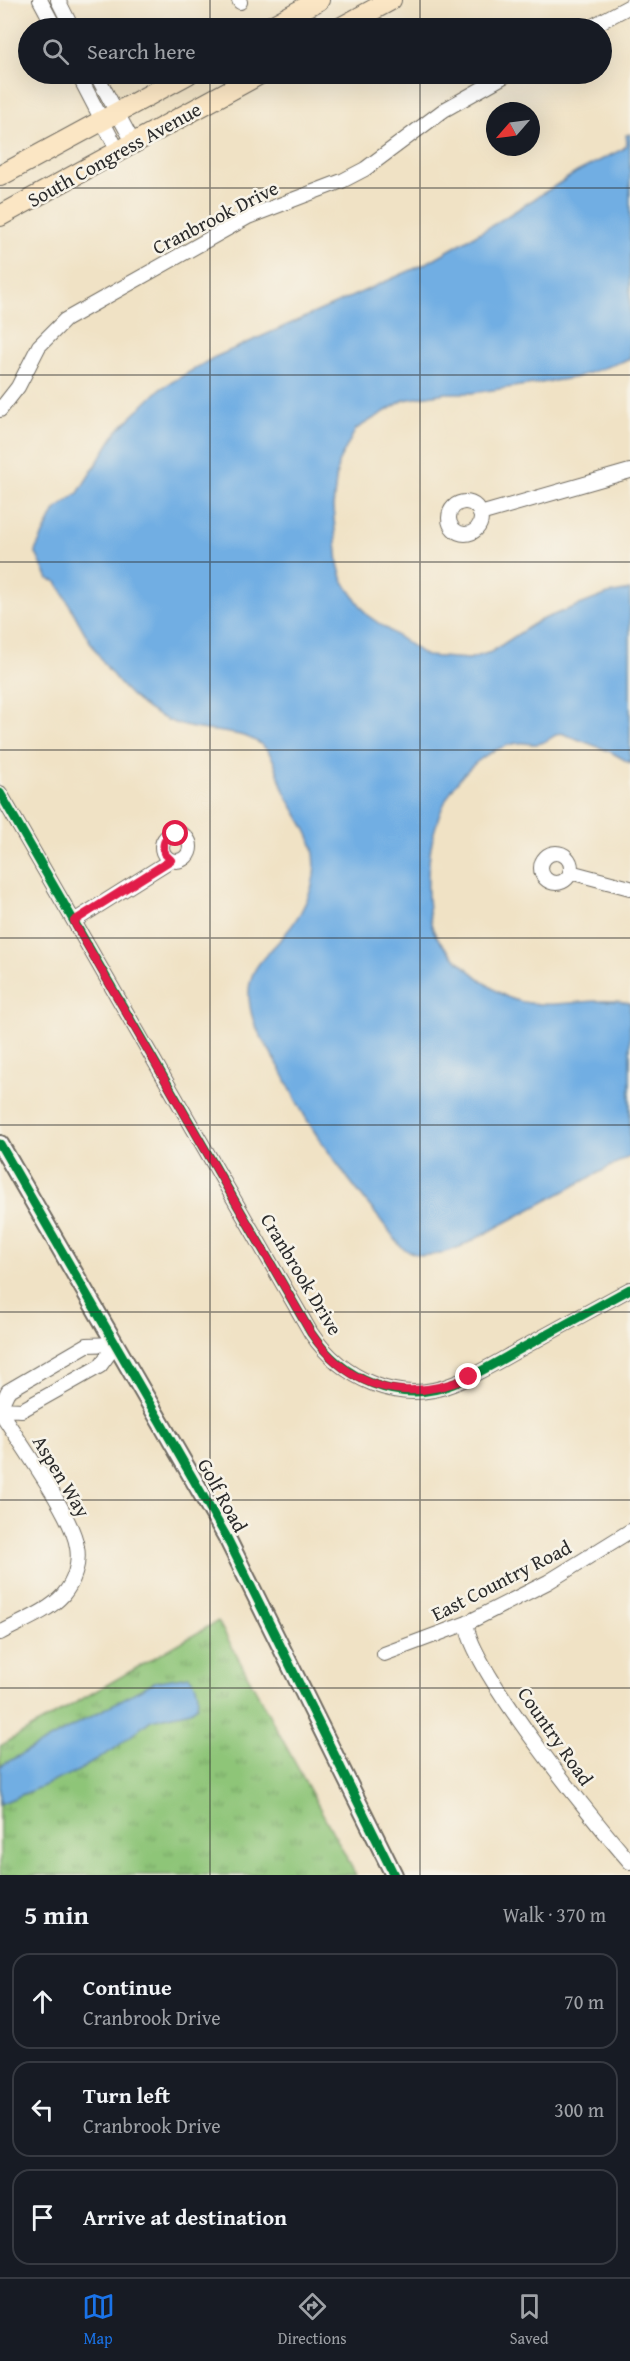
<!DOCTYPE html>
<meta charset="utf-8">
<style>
body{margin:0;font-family:"Gentium Book Plus",serif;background:#242831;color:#f1f3f6}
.compass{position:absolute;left:486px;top:102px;width:54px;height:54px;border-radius:50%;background:#171b24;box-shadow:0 6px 24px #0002;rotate:242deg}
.stop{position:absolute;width:18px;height:18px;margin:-14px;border:4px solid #e11d48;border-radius:50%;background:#fff}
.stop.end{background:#e11d48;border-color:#fff;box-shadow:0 2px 6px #0008}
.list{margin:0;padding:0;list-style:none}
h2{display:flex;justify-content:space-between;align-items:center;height:78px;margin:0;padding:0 24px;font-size:26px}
h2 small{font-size:20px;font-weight:400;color:#9ea1a6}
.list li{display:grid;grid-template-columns:39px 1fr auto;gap:18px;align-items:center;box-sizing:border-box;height:96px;margin:0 12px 12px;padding:0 12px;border:2px solid #363941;border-radius:18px}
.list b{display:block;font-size:22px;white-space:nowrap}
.list p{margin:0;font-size:20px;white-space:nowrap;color:#9ea1a6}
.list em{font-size:20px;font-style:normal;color:#9ea1a6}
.icon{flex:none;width:33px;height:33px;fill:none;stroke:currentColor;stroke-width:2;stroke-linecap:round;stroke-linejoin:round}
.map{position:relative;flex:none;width:630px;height:1875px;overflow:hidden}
.search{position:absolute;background:#171b24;box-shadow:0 6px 24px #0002;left:18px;right:18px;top:18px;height:66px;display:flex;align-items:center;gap:15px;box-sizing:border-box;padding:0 21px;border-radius:33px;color:#9ea1a6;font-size:22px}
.sheet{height:402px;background:#171b24}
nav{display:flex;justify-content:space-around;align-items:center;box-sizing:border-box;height:84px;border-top:2px solid #363941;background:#171b24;font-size:16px;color:#9ea1a6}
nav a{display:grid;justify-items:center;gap:3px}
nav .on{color:#1a73e8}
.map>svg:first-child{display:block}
.grass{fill:url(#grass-tufts);stroke:#5c7852;stroke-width:1.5}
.water{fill:#71aee3;stroke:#4e6c87;stroke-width:1.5}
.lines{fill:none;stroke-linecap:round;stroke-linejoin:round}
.minor-casing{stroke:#706b61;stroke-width:16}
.tertiary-casing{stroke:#706b61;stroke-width:20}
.secondary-casing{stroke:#706b61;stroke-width:22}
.minor{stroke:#fff;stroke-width:14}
.tertiary{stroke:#fff;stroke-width:16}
.secondary{stroke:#fbe6c4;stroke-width:20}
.cycleway-casing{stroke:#f7f3e8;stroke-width:13}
.cycleway{stroke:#00873e;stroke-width:9}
.route{stroke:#e11d48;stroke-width:8}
.grid{fill:none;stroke:#2b2b2b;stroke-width:1.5;stroke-opacity:0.55}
.labels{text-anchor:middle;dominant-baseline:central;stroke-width:5;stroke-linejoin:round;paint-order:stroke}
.street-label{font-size:20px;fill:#2b2b2b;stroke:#f7f3e8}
</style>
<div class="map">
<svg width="630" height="1875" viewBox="0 0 630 1875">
<defs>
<pattern id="grass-tufts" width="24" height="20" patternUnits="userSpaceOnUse" patternTransform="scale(1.5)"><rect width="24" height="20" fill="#8ec578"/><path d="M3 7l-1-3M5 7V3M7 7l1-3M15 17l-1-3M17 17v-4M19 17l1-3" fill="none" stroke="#74a063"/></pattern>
</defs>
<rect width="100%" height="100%" fill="#f7f3e8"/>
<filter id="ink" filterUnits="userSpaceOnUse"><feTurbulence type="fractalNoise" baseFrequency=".0167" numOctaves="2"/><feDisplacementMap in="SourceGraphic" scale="12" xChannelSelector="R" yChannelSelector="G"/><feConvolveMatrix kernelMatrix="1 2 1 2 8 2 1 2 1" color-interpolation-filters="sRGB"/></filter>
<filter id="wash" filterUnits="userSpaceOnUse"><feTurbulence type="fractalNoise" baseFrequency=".008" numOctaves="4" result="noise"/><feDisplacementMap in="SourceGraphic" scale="24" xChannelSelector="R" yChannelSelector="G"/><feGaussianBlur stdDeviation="1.35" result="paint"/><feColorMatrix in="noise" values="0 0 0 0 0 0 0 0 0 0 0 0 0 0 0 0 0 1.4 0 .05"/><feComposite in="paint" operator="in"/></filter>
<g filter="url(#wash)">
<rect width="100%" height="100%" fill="#f0e2c5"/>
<path class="grass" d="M 218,1621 L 356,1875 L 0,1875 L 0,1746 Z"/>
<path class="water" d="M 630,134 L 630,359 L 574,378 L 472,393 L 445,393 L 404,400 L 356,429 L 338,463 L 333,507 L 338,564 L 343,581 L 367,615 L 426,656 L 469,659 L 491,652 L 538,621 L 608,594 L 630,590 L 630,763 L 609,751 L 561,733 C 553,735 549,741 541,743 C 534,746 526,742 519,743 C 508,744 494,750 485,756 C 438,787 426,845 428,897 C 429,910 429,925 437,937 C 448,954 486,986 505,996 C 545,1015 589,994 630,1003 L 630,1156 L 462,1246 C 440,1255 421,1261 401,1247 C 371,1206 336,1167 309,1123 C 297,1104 288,1083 277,1063 C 264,1040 251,1027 249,998 C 247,969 265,957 282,938 C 309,907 326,868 306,830 C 300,818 292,807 286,795 C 278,780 277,758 263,746 C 243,729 209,733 185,726 C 118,709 88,637 57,582 L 48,579 L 35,551 L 55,510 L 78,493 L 117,431 L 160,389 L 213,358 L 425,264 L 493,225 L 577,172 L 623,149 L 627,143 L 626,135 Z
M 189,1676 C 198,1685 199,1693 197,1706 L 191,1711 L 151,1720 L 113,1750 L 78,1771 L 0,1804 L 0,1766 L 154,1682 Z"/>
</g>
<g filter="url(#ink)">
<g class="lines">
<defs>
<path id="minor" d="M 40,0 L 55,28
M 58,0 L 72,28
M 239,0 L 240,2
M 589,28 L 630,6
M 78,74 L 118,151
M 96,74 L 134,144
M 0,410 L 18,387 L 39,346 L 65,320 L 248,217 L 342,181 L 365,169 L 444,110 L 508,74
M449 518a16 16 0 1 1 32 0a16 16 0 1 1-32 0Z
M 480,514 L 630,471
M 0,793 L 311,1333 C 342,1379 399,1406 453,1384 C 479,1374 502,1359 526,1346 C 561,1327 595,1308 630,1289
M162 847a14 14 0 1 1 28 0a14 14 0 1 1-28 0Z
M541 868a15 15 0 1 1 30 0a15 15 0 1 1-30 0Z
M 570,872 L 630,888
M 74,921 L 171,860
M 0,1408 L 8,1391 L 87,1345 L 116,1344
M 0,1409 L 22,1410 L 100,1366 L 116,1344
M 0,1411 C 19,1442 73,1516 77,1547 C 80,1564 74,1582 63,1595 C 48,1612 20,1622 0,1633
M 467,1623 C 465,1662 598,1826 630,1862
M 384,1654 L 467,1623 L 548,1582 L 630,1531"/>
<path id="tertiary" d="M 0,1144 L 226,1536 L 394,1875"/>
<path id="secondary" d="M 268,28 L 319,0
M 340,28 L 391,0
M 0,176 L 188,74
M 0,216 L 260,74"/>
</defs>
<use href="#minor" class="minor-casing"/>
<use href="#tertiary" class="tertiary-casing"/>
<use href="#secondary" class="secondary-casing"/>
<use href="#minor" class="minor"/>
<use href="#tertiary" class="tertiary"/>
<use href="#secondary" class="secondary"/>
<defs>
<path id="cycleway" d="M 0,793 L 311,1333 C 342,1379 399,1406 453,1384 C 479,1374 502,1359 526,1346 C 561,1327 595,1308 630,1289
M 0,1144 L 226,1536 L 394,1875"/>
</defs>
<use href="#cycleway" class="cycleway-casing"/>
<use href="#cycleway" class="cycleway"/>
</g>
</g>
<g class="lines" filter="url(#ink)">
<path class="route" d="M 176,834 C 165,836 162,842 164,853 L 171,860 L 74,921 L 76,926 L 311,1333 C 349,1390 408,1404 469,1377"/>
</g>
<path class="grid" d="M 210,0 L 210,28M 420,0 L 420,28M 210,74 L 210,1875M 420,74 L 420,1875M 0,188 L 630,188M 0,375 L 630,375M 0,562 L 630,562M 0,750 L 630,750M 0,938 L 630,938M 0,1125 L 630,1125M 0,1312 L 630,1312M 0,1500 L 630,1500M 0,1688 L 630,1688"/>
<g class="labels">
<g class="street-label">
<text transform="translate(114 154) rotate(-29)">South Congress Avenue</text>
<text transform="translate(215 217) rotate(-27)">Cranbrook Drive</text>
<text transform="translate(302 1274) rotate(59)">Cranbrook Drive</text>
<text transform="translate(62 1476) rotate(59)">Aspen Way</text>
<text transform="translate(223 1495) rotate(61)">Golf Road</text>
<text transform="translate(501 1580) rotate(-27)">East Country Road</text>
<text transform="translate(556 1736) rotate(55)">Country Road</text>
</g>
</g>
</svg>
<svg class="compass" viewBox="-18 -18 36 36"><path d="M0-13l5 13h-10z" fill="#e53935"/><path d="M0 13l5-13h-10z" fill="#9ea1a6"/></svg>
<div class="stop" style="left:176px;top:834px"></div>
<div class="stop end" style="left:469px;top:1377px"></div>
<div class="search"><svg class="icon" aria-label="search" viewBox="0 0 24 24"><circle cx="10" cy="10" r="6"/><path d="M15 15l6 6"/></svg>Search here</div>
</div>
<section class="sheet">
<h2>5 min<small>Walk · 370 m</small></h2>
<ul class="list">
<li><svg class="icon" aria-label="ahead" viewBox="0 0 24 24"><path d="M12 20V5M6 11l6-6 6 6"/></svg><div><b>Continue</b><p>Cranbrook Drive</p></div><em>70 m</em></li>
<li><svg class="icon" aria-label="left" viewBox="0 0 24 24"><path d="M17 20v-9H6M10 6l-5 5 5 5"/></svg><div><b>Turn left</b><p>Cranbrook Drive</p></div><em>300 m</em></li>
<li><svg class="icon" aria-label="arrive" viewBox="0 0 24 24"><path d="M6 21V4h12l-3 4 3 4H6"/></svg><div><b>Arrive at destination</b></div></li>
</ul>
</section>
<nav>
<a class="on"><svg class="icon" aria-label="map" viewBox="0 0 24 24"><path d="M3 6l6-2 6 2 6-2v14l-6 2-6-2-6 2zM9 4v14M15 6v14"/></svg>Map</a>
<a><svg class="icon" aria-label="directions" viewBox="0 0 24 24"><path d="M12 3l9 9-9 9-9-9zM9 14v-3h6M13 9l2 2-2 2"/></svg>Directions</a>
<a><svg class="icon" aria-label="saved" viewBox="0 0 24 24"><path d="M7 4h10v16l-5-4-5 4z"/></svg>Saved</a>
</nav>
